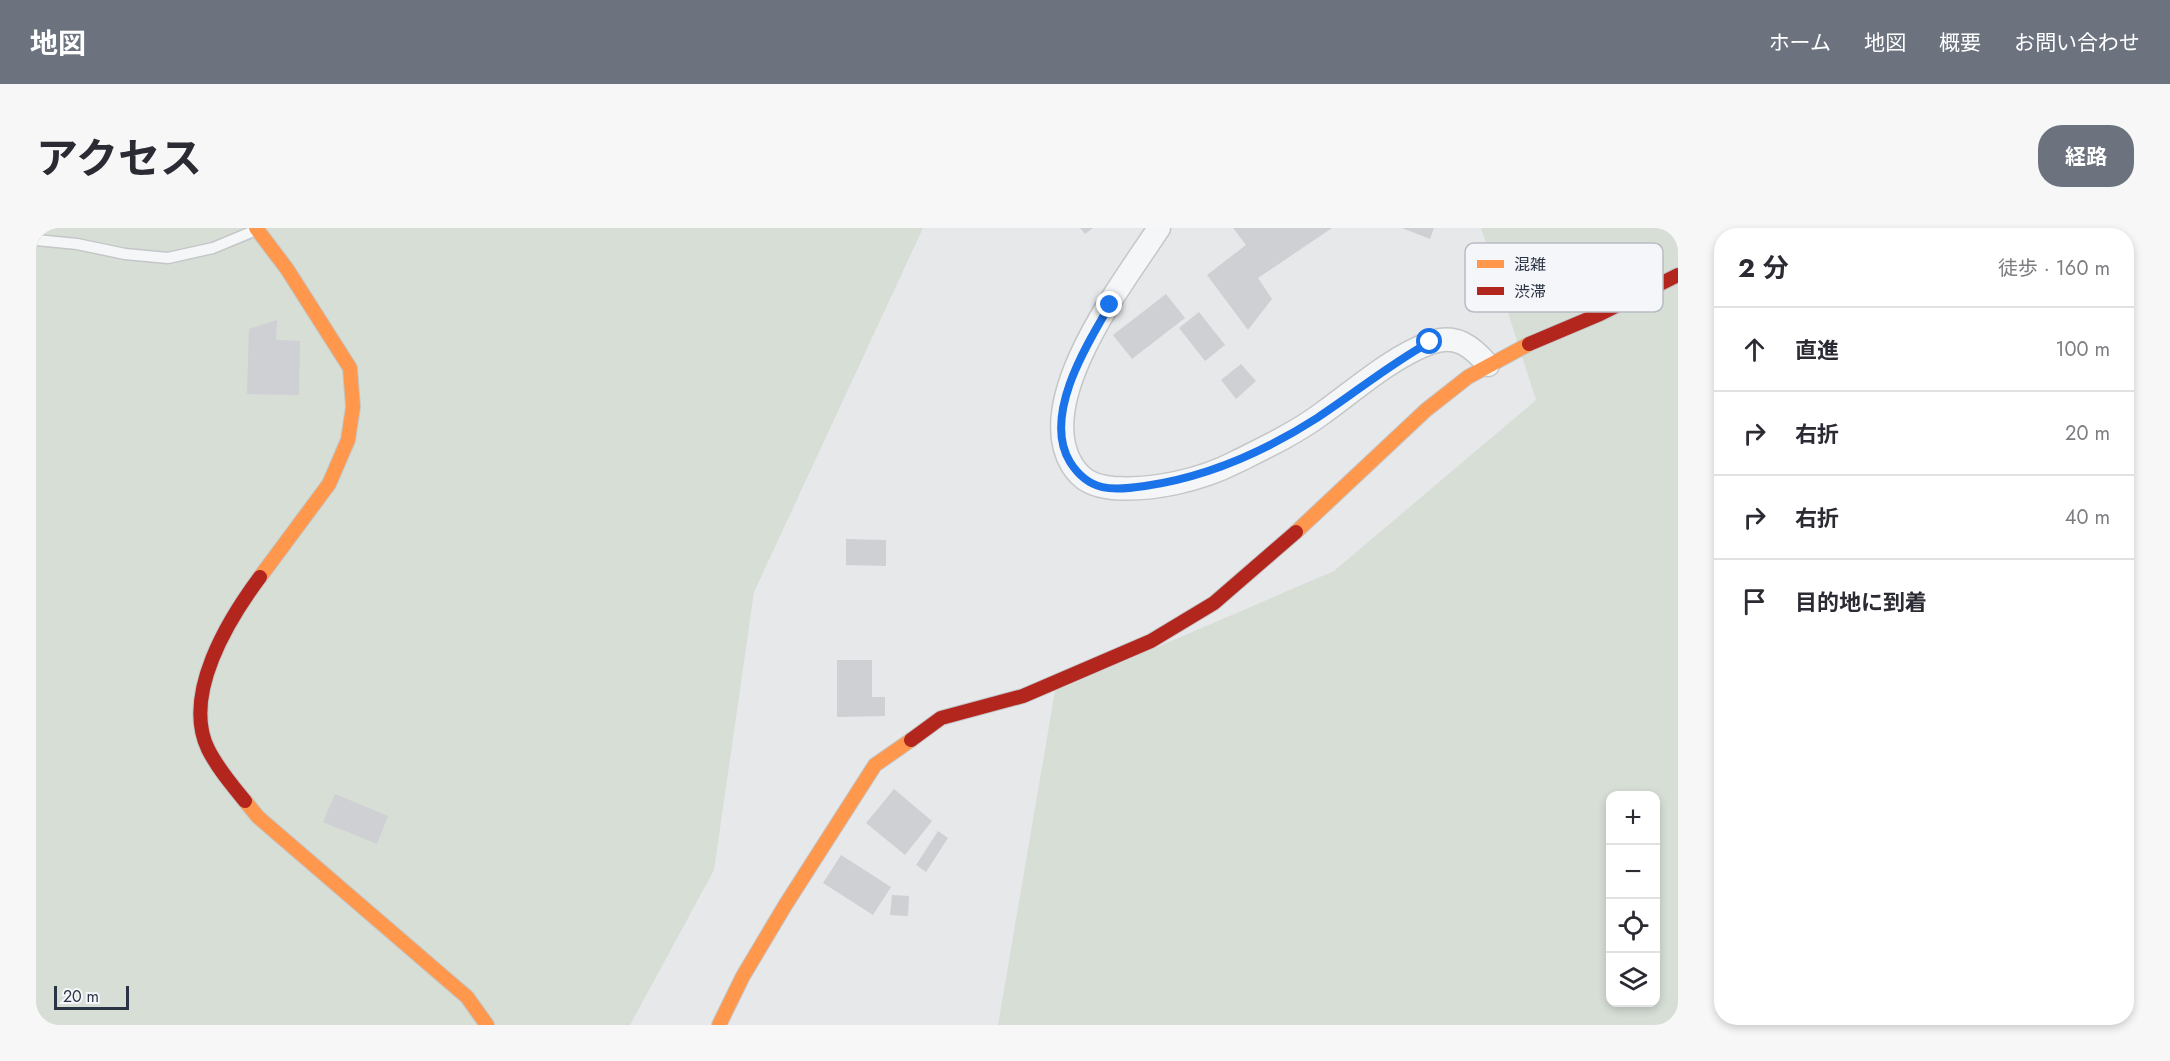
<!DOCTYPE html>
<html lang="ja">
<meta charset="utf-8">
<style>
body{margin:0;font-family:Jost,"Noto Sans JP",sans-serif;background:#f7f7f7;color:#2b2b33}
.controls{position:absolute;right:18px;bottom:18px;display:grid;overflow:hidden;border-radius:12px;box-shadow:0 3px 9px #0003}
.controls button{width:54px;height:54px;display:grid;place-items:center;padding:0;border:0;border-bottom:2px solid #e1e1e2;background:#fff;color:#2b2b33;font:30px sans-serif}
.scale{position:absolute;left:18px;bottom:15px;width:75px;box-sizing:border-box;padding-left:6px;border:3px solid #2b3445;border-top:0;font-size:16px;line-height:21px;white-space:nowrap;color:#2b3445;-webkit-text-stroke:4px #f4f6f9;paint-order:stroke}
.stop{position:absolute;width:18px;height:18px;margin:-14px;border:4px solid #1a73e8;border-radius:50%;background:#fff}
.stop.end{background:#1a73e8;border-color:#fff;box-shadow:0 2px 6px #0008}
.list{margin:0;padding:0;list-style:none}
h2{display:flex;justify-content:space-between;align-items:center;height:78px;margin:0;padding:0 24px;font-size:26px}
h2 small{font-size:20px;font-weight:400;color:#7c7c81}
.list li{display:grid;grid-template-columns:39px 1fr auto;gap:18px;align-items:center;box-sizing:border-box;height:84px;padding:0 24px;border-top:2px solid #e1e1e2}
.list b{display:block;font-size:22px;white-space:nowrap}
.list em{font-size:20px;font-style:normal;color:#7c7c81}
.icon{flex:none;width:33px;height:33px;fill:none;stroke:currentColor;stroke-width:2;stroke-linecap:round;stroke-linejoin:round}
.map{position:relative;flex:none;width:1642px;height:797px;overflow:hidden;border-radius:24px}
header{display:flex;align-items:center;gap:36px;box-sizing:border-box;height:84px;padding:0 30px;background:#6c737f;color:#fff}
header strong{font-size:28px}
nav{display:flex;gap:33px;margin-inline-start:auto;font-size:21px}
.intro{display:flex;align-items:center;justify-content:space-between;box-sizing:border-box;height:144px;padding:0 36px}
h1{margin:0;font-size:42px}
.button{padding:15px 27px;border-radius:24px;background:#6c737f;color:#fff;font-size:21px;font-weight:700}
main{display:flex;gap:36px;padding:0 36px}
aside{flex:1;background:#fff;border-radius:24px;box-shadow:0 3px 9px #0003}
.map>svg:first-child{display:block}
.green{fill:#d6ded6;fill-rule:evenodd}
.building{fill:#ced0d3}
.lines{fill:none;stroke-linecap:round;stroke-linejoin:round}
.lane-casing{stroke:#c4c6c8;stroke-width:13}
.street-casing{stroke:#c4c6c8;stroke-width:25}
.slow-casing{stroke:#c4c6c8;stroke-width:16}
.jam-casing{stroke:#c4c6c8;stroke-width:16}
.lane{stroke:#f5f6f7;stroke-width:10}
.street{stroke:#f5f6f7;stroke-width:22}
.slow{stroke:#ff974d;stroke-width:14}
.jam{stroke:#b3261e;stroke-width:14}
.route{stroke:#1a73e8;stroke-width:8}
.key{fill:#f4f6f9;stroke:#b8bcc3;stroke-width:1.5}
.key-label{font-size:16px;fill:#2b3445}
</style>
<header>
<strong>地図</strong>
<nav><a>ホーム</a><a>地図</a><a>概要</a><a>お問い合わせ</a></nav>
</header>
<div class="intro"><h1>アクセス</h1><a class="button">経路</a></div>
<main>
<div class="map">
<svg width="1642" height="797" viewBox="0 0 1642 797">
<rect width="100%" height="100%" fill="#e6e8ea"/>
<path class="green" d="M 0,0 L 887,0 L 718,364 L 678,642 L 594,797 L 0,797 Z
M 1445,0 L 1642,0 L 1642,797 L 962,797 L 1019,463 L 1298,343 L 1500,172 ZM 1574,568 L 1620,568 L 1620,774 L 1574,774 Z"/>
<path class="building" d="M 1044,0 L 1057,0 L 1049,6 Z
M 1197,0 L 1296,0 L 1222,50 L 1236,71 L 1212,102 L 1171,47 L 1210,17 Z
M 1366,0 L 1398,0 L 1394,11 Z
M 1130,66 L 1149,90 L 1096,131 L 1077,107 Z
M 1163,84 L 1189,117 L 1169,133 L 1143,100 Z
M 241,92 L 240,112 L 264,113 L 263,167 L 211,166 L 213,101 Z
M 1205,136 L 1220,153 L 1200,171 L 1185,152 Z
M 810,311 L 850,312 L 850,338 L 810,337 Z
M 801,432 L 836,432 L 836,469 L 849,469 L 849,488 L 801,489 Z
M 858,561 L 896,593 L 869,627 L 830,595 Z
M 299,566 L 352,588 L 341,616 L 287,594 Z
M 902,603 L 912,610 L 890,644 L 880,637 Z
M 805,627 L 855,659 L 837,687 L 787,655 Z
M 856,667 L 873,668 L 872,688 L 854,687 Z"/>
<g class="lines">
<defs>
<path id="lane" d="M 0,12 L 41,16 L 89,26 L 132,30 L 177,20 L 218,3"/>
<path id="street" d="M 1123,0 C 1088,54 996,171 1036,237 C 1046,253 1058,258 1077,260 C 1117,263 1165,252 1200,234 C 1228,220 1258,206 1284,187 C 1318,163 1354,130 1394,115 C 1419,105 1436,118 1452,137"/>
<path id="slow" d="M 220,0 L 251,41 L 314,140 L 317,179 L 312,212 L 293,256 L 224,349
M 1260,304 L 1390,182 L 1432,149 L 1493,116
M 209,573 L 222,589 L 431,769 L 451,797
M 683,797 L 707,748 L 750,676 L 839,537 L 875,512"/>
<path id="jam" d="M 1493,116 L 1564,86 L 1642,47
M 875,512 L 905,490 L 987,468 L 1115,413 L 1178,375 L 1260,304
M 209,573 C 196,557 182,541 172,521 C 146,467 192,392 224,349"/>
</defs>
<use href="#lane" class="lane-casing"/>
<use href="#street" class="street-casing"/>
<use href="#slow" class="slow-casing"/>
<use href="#jam" class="jam-casing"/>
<use href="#lane" class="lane"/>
<use href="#street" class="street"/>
<use href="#slow" class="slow"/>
<use href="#jam" class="jam"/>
</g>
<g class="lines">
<path class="route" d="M 1074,77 C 1051,116 1006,188 1034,234 C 1053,264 1076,263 1109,258 C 1172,249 1228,224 1281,190 C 1319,165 1354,136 1394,114"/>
</g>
<rect x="1429" y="15" width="198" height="69" rx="9" class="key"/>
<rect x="1441" y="32" width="27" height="8" fill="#ff974d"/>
<rect x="1441" y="59" width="27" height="8" fill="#b3261e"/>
<g class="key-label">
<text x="1478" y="42">混雑</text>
<text x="1478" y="69">渋滞</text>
</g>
</svg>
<div class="controls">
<button>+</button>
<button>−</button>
<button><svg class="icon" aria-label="locate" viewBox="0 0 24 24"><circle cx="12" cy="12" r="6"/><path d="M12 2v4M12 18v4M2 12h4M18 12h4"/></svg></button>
<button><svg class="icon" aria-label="layers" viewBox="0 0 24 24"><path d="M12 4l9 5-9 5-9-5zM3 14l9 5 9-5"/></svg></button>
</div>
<div class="scale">20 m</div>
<div class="stop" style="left:1394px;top:114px"></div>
<div class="stop end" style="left:1074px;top:77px"></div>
</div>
<aside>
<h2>2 分<small>徒歩 · 160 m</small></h2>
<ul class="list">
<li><svg class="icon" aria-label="ahead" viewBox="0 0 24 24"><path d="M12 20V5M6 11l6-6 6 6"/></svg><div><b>直進</b></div><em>100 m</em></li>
<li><svg class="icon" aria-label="right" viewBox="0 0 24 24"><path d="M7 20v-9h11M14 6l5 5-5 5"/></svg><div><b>右折</b></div><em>20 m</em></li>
<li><svg class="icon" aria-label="right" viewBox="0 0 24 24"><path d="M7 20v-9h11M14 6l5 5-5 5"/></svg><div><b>右折</b></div><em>40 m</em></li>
<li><svg class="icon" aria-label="arrive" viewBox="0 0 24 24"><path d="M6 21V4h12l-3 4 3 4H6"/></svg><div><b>目的地に到着</b></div></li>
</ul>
</aside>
</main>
